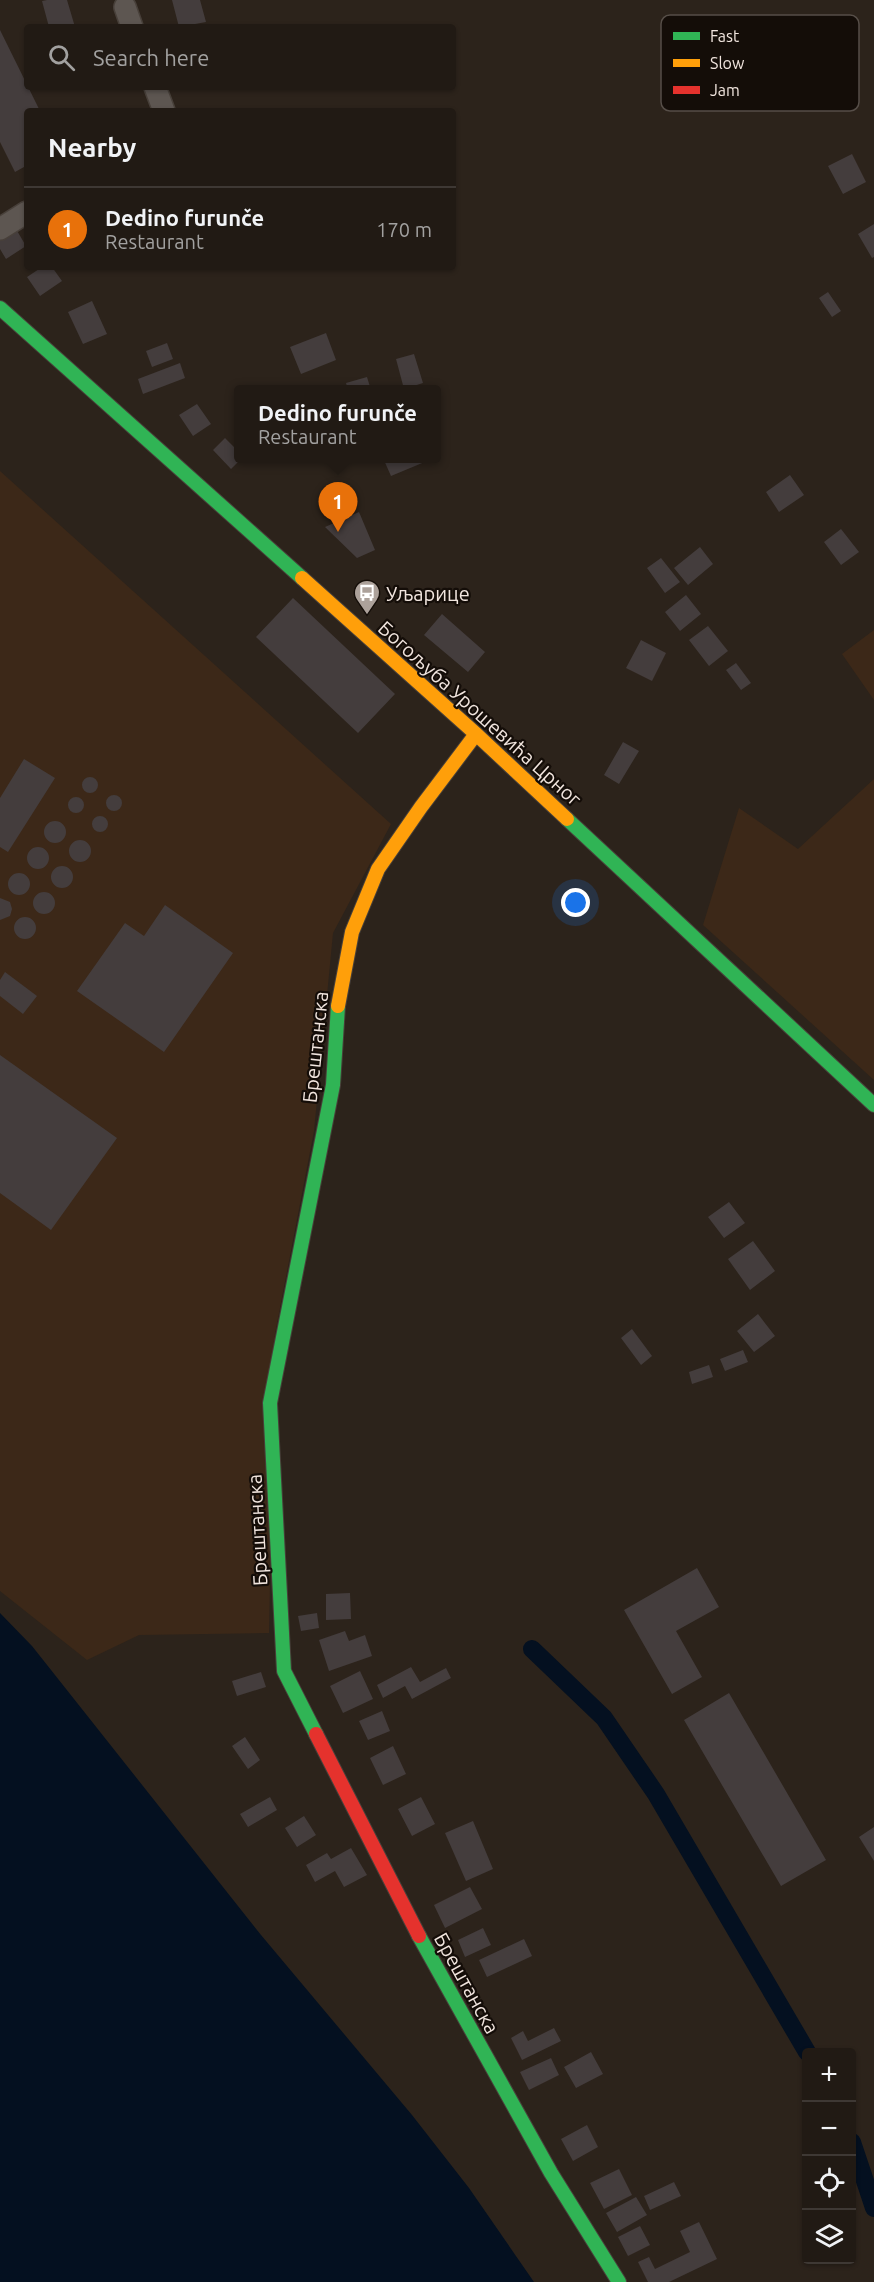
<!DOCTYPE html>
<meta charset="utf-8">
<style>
body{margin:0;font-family:Ubuntu,sans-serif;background:#2d2722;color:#f1f3f6}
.controls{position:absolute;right:18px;bottom:18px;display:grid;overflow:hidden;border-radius:6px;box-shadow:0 2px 4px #0004}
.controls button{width:54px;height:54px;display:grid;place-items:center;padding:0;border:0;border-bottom:2px solid #3e3834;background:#211a14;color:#f1f3f6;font:30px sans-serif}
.you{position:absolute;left:576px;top:903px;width:21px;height:21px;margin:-15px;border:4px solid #fff;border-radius:50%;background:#1a73e8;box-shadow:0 0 0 9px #1a73e833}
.badge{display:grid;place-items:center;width:39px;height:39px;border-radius:50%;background:#aca19a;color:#fff;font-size:20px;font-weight:700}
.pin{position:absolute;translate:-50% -50px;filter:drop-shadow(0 2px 3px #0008)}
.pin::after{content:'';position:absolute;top:32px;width:21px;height:18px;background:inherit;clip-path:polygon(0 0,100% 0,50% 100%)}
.popup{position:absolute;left:234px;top:385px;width:207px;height:78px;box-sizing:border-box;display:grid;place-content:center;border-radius:6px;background:#211a14;filter:drop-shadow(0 2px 4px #0005);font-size:20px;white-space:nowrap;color:#a2a1a0}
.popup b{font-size:22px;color:#f1f3f6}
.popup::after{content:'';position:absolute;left:50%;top:100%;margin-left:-12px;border:12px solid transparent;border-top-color:#211a14}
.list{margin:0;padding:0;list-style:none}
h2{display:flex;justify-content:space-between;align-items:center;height:78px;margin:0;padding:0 24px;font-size:26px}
h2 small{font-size:20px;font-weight:400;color:#a2a1a0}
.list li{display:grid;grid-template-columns:39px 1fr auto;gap:18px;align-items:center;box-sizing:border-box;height:84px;padding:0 24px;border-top:2px solid #3e3834}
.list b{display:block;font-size:22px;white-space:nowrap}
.list p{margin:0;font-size:20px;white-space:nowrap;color:#a2a1a0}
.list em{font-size:20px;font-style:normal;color:#a2a1a0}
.icon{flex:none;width:33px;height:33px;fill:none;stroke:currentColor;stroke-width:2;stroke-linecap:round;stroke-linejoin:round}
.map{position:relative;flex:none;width:874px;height:2282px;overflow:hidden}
.search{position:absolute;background:#211a14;box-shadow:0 2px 4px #0004;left:24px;top:24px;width:432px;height:66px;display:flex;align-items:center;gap:15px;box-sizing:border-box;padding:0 21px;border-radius:6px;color:#a2a1a0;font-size:22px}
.panel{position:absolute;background:#211a14;box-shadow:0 2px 4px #0004;left:24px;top:108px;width:432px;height:162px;border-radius:6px}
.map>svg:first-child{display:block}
.built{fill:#3c2818}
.water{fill:#041020}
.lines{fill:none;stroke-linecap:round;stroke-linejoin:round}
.canal{stroke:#041020;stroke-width:18}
.building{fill:#443d3d}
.street-casing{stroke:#48403a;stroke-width:24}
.fast-casing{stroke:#48403a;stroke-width:16}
.slow-casing{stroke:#48403a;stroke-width:16}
.jam-casing{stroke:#48403a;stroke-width:16}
.street{stroke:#5d5651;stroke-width:21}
.fast{stroke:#30b455;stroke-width:14}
.slow{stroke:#ff9f0a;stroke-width:14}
.jam{stroke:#e5322d;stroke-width:14}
.labels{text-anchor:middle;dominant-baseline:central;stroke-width:4.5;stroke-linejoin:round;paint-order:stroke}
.poi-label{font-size:20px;fill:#f1e5de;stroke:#140d08;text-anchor:start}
.street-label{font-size:20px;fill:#f1e5de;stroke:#140d08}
.key{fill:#140d08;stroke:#564e48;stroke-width:1.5}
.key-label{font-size:16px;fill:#f1e5de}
</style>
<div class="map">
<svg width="874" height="2282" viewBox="0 0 874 2282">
<rect width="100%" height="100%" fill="#2c231b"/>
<path class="built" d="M 0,471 L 391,824 L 333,933 L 314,1131 L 275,1334 L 269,1633 L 139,1635 L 87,1660 L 0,1591 Z
M 874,630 L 874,700 L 842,654 Z
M 874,779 L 874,1080 L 703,925 L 739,808 L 798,849 Z"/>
<path class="water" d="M 0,1613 L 32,1646 L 261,1935 L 412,2115 L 469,2188 L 534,2282 L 0,2282 Z"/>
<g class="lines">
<path class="canal" d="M 532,1649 L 604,1718 L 656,1794 L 807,2052
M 852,2142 L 874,2208"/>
</g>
<path class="building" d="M 47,0 L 67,0 L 75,27 L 49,27 L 42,1 Z
M 172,0 L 200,0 L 206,22 L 179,27 Z
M 0,30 L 40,111 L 27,111 L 27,172 L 24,167 L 15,172 L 0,142 Z
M 852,154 L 866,182 L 843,194 L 828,166 Z
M 874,224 L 874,257 L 872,258 L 858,234 Z
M 16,229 L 26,246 L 6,259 L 0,249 L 0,239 Z
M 42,267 L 52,267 L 62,281 L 40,296 L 27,277 Z
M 828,292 L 841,311 L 832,317 L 819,298 Z
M 92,301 L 107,334 L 83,344 L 68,312 Z
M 326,333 L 336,360 L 301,374 L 290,347 Z
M 167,343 L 173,359 L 152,367 L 146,351 Z
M 414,354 L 423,383 L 404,389 L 396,359 Z
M 180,363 L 185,378 L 143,394 L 138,379 Z
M 367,377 L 371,390 L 348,390 L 346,383 Z
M 197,404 L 211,424 L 193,436 L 179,415 Z
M 225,438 L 239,452 L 239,458 L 242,458 L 231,469 L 213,450 Z
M 383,458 L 426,458 L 427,461 L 391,476 Z
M 790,475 L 804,495 L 779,512 L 766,492 Z
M 359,512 L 375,550 L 357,558 L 325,527 Z
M 841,529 L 859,552 L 841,565 L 824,542 Z
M 700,547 L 713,564 L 688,585 L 674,568 Z
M 661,558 L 680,582 L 665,593 L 647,568 Z
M 686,595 L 701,614 L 680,631 L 665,612 Z
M 293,598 L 395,694 L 358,733 L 256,637 Z
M 442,614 L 485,652 L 468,672 L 424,635 Z
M 708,626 L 728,651 L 709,666 L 689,640 Z
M 641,640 L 666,653 L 652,681 L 626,668 Z
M 736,663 L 751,683 L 741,690 L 726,670 Z
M 623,742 L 639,751 L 619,784 L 604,775 Z
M 24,759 L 55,778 L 8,852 L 0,847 L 0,798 Z
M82 785a8 8 0 1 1 16 0a8 8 0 1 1-16 0Z
M106 803a8 8 0 1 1 16 0a8 8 0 1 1-16 0Z
M68 805a8 8 0 1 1 16 0a8 8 0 1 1-16 0Z
M92 824a8 8 0 1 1 16 0a8 8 0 1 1-16 0Z
M44 832a11 11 0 1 1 22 0a11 11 0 1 1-22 0Z
M69 851a11 11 0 1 1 22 0a11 11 0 1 1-22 0Z
M27 858a11 11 0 1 1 22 0a11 11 0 1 1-22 0Z
M51 877a11 11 0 1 1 22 0a11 11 0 1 1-22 0Z
M8 884a11 11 0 1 1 22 0a11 11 0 1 1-22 0Z
M33 903a11 11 0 1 1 22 0a11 11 0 1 1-22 0Z
M 0,898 L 10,902 L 12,909 L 10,916 L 0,920 Z
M 165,905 L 233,953 L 164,1052 L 77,991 L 125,923 L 144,936 Z
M14 928a11 11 0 1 1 22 0a11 11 0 1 1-22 0Z
M 5,972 L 37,996 L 23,1014 L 0,996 L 0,980 Z
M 0,1055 L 117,1138 L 51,1230 L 0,1193 Z
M 729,1202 L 745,1223 L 724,1238 L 708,1217 Z
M 753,1241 L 775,1271 L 750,1290 L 728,1259 Z
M 758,1314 L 775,1336 L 754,1352 L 737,1331 Z
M 632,1329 L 652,1356 L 641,1365 L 621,1338 Z
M 743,1350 L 748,1362 L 725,1371 L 720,1359 Z
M 709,1365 L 713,1377 L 692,1384 L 689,1372 Z
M 697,1568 L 719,1607 L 676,1631 L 702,1677 L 672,1694 L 624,1610 Z
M 350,1593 L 351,1619 L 326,1620 L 326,1594 Z
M 317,1613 L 319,1628 L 301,1631 L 298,1616 Z
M 345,1631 L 349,1641 L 365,1635 L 372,1656 L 329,1671 L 319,1640 Z
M 411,1667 L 420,1682 L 446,1668 L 451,1678 L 412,1699 L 405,1686 L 383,1698 L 377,1685 Z
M 360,1671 L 373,1699 L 343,1713 L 330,1686 Z
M 261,1672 L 266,1687 L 237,1696 L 232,1681 Z
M 729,1693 L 826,1860 L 781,1886 L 684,1720 Z
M 382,1711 L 390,1731 L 368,1740 L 359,1721 Z
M 245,1737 L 260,1760 L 248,1769 L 232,1746 Z
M 393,1746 L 406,1774 L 383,1785 L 370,1758 Z
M 270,1797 L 277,1810 L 248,1827 L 240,1814 Z
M 421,1797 L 435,1824 L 412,1836 L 398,1809 Z
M 304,1816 L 316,1835 L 297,1847 L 285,1828 Z
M 473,1821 L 493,1869 L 466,1881 L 445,1833 Z
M 874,1827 L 874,1861 L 859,1837 Z
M 351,1848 L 367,1875 L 344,1887 L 335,1871 L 315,1882 L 306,1865 L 327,1853 L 331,1859 Z
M 470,1887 L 482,1909 L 445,1928 L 434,1905 Z
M 483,1928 L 491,1945 L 465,1957 L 458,1940 Z
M 524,1939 L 532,1956 L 487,1977 L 479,1960 Z
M 554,2028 L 561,2041 L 522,2060 L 511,2038 L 523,2031 L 528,2041 Z
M 591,2052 L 603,2074 L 576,2088 L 564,2067 Z
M 551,2058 L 559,2075 L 529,2090 L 520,2072 Z
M 587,2125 L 598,2147 L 573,2161 L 561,2139 Z
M 619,2169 L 632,2195 L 604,2209 L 590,2183 Z
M 674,2182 L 681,2196 L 650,2210 L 644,2196 Z
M 636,2197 L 647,2215 L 617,2232 L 606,2213 Z
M 699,2222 L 717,2259 L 669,2282 L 648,2282 L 638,2262 L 649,2257 L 655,2269 L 690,2252 L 680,2231 Z
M 640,2226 L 650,2245 L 628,2256 L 618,2237 Z"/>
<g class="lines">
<defs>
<path id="street" d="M 125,7 L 132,27
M 155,87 L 164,111
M 0,229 L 27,212"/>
<path id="fast" d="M 0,308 L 302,578
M 567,819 L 874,1105
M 316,1734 L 284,1671 L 270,1403 L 333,1085 L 338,1006
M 419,1936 L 551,2173 L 619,2282"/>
<path id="slow" d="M 302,578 L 476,734 L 567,819
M 338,1006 L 352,932 L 378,869 L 421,807 L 476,734"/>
<path id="jam" d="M 316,1734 L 419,1936"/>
</defs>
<use href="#street" class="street-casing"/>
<use href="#fast" class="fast-casing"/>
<use href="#slow" class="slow-casing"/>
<use href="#jam" class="jam-casing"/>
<use href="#street" class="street"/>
<use href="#fast" class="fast"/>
<use href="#slow" class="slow"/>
<use href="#jam" class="jam"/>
</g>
<defs>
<symbol id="bus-pin" viewBox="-11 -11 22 30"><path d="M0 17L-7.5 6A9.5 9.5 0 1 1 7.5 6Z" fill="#aca19a" stroke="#140d08"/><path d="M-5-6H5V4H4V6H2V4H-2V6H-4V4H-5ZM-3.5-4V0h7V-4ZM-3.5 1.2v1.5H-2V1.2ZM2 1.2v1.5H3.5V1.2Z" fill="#fff"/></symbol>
</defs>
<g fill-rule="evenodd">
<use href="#bus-pin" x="352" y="578" width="30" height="40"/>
</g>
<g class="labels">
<g class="poi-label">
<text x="386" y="593">Уљарице</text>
</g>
<g class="street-label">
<text transform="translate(480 713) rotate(42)">Богољуба Урошевића Црног</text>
<text transform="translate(315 1047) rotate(-84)">Брештанска</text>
<text transform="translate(257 1530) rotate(-93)">Брештанска</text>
<text transform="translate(467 1983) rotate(61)">Брештанска</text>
</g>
</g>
<rect x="661" y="15" width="198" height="96" rx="9" class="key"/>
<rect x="673" y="32" width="27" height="8" fill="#30b455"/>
<rect x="673" y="59" width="27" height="8" fill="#ff9f0a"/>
<rect x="673" y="86" width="27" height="8" fill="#e5322d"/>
<g class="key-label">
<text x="710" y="42">Fast</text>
<text x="710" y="69">Slow</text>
<text x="710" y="96">Jam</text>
</g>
</svg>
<div class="controls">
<button>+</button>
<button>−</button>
<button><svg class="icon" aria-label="locate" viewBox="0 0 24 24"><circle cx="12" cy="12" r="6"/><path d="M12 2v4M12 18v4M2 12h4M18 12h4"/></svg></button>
<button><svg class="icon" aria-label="layers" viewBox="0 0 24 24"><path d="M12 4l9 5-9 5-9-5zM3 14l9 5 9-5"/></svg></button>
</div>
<div class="you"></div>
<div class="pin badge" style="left:338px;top:532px;background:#e8710a">1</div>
<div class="popup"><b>Dedino furunče</b>Restaurant</div>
<div class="search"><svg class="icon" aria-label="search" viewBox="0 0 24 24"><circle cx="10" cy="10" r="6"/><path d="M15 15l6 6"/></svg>Search here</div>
<section class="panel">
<h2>Nearby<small></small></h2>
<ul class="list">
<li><span class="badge" style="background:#e8710a">1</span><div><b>Dedino furunče</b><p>Restaurant</p></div><em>170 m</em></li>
</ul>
</section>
</div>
